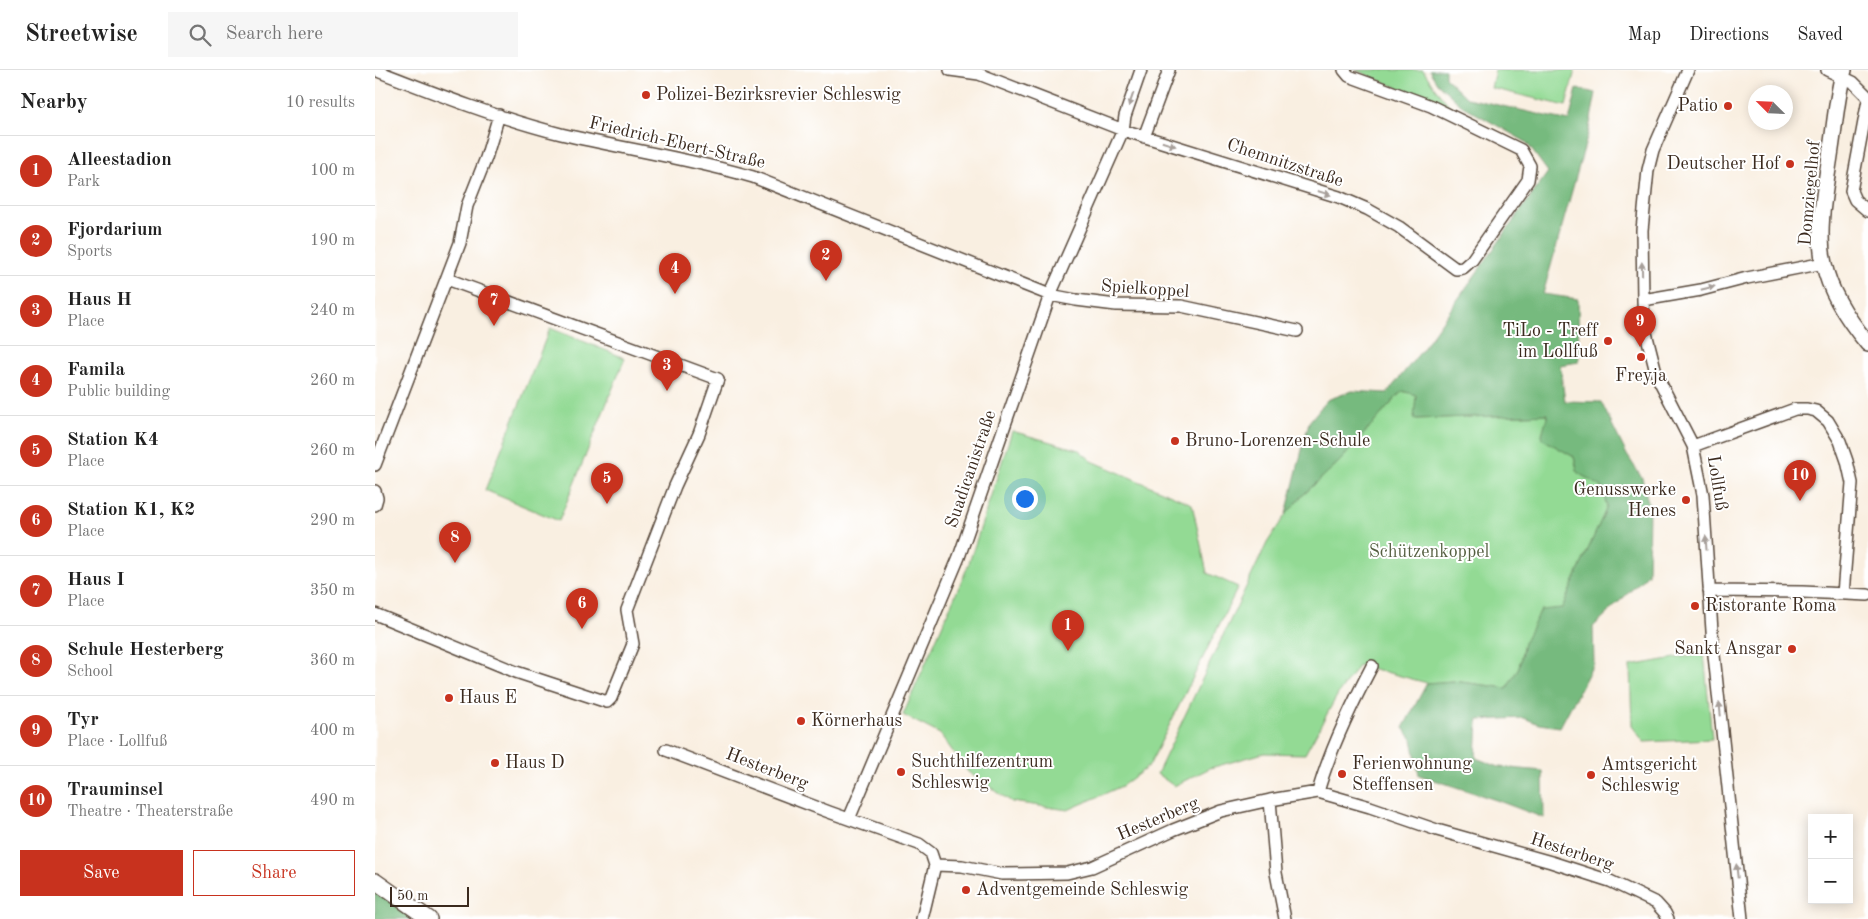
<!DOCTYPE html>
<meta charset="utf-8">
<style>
body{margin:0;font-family:"Old Standard TT",serif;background:#f6f6f6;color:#222}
.controls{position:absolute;right:15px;bottom:15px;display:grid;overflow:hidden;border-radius:0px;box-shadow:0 2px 12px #0003}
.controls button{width:45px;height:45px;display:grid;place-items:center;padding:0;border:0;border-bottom:1px solid #e0e0e0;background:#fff;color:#222;font:25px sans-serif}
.compass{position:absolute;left:1373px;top:15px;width:45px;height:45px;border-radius:50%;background:#fff;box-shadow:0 2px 12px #0003;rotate:294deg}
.scale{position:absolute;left:15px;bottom:12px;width:79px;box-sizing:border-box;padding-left:5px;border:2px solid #3b2a1e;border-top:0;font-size:14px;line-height:18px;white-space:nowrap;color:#3b2a1e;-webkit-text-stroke:4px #fff;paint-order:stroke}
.you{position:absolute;left:649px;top:428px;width:18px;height:18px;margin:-12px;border:4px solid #fff;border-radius:50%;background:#1a73e8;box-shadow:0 0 0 8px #1a73e833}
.badge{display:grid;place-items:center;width:32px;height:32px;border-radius:50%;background:#c8321e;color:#fff;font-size:16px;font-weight:700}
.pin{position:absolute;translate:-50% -41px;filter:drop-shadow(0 1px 2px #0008)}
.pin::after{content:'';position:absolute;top:26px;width:18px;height:15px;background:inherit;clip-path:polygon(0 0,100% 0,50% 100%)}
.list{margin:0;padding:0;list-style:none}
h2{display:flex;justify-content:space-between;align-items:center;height:65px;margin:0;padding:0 20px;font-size:21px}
h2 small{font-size:16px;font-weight:400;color:#767676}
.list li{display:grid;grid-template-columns:32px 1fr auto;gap:15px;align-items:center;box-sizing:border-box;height:70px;padding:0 20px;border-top:1px solid #e0e0e0}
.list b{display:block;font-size:19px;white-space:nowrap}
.list p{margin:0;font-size:16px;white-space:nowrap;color:#767676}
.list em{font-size:16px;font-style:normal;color:#767676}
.actions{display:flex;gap:10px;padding:15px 20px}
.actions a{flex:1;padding:11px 0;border:1px solid #c8321e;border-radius:0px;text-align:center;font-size:18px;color:#c8321e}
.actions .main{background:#c8321e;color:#fff}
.icon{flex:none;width:28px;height:28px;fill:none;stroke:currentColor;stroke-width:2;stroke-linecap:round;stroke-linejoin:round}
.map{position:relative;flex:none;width:1493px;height:849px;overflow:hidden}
header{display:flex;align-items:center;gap:30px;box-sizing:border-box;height:70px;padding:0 25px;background:#fff;border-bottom:1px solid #e0e0e0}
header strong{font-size:24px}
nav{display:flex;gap:28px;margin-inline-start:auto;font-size:18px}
.search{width:350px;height:45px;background:#f6f6f6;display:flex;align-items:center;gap:12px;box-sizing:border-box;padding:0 18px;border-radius:0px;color:#767676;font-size:19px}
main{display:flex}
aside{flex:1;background:#fff}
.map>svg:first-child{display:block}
.green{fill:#93da94;stroke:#678259}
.forest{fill:#76ba7e;stroke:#58724e}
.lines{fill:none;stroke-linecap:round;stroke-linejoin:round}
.minor-casing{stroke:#58483b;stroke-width:14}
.tertiary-casing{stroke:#58483b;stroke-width:18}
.minor{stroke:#fff;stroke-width:11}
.tertiary{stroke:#fff;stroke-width:15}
.oneway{fill:#a79f9a}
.poi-dot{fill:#c8321e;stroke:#fff;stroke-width:2}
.labels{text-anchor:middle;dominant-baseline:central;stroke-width:4;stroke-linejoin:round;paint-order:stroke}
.poi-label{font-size:18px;fill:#3b2a1e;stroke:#fff;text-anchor:start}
.street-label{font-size:18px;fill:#3b2a1e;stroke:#fff}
.park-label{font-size:18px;fill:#555f41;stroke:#fff}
</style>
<header>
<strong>Streetwise</strong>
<div class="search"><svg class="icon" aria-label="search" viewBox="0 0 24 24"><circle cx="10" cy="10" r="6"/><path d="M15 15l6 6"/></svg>Search here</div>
<nav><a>Map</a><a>Directions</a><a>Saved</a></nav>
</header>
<main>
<aside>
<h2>Nearby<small>10 results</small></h2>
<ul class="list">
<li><span class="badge">1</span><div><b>Alleestadion</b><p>Park</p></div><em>100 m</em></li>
<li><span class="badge">2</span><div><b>Fjordarium</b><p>Sports</p></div><em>190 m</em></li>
<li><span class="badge">3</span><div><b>Haus H</b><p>Place</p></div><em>240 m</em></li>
<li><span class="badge">4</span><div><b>Famila</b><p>Public building</p></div><em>260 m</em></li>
<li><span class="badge">5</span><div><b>Station K4</b><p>Place</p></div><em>260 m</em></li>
<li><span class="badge">6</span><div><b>Station K1, K2</b><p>Place</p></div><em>290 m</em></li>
<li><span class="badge">7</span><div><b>Haus I</b><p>Place</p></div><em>350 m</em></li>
<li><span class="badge">8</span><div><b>Schule Hesterberg</b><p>School</p></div><em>360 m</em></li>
<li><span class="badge">9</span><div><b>Tyr</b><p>Place · Lollfuß</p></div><em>400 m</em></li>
<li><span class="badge">10</span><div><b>Trauminsel</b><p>Theatre · Theaterstraße</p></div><em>490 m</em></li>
</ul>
<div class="actions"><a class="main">Save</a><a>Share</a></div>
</aside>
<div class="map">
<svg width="1493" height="849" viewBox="0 0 1493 849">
<rect width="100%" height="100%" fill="#fff"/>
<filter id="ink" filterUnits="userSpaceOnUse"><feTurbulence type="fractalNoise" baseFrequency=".02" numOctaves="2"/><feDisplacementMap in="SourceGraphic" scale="10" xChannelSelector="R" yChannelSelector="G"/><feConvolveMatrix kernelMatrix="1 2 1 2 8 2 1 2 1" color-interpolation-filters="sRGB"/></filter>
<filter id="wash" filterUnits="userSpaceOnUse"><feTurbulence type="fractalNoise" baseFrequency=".0096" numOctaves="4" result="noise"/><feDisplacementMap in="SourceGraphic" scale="20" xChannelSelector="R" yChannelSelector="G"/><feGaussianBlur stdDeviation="1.12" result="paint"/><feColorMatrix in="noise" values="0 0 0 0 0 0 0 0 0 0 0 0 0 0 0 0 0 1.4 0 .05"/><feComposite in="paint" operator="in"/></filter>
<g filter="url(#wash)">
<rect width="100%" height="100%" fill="#f9efe1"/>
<path class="green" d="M 980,0 L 1048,0 L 1060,18 L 1079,41 Z
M 1120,0 L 1200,0 L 1191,36 L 1116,18 Z
M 175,258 L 250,288 L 184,451 L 110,420 Z
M 1027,321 L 1041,324 L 1040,349 L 1173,344 L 1166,368 L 1199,387 L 1203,403 L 1227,417 L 1232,437 L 1187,538 L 1149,573 L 1144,597 L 1132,618 L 1078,611 L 1052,613 L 984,595 L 963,624 L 930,684 L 889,683 L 835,698 L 799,716 L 782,704 L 892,473 L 911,444 L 928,425 L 965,391 Z
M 637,361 L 704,380 L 717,391 L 817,434 L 832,503 L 863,517 L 774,696 L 747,716 L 693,740 L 637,732 L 593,702 L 565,664 L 528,645 L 593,496 Z
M 1329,583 L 1337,669 L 1269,672 L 1257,656 L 1255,596 Z"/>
<path class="forest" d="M 1054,0 L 1070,0 L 1070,7 L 1092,28 L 1194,51 L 1202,19 L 1221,23 L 1213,64 L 1168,224 L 1203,229 L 1204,292 L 1185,295 L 1190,331 L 1226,332 L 1252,385 L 1267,408 L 1274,436 L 1273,504 L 1218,557 L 1219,593 L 1185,657 L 1164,654 L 1149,648 L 1103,650 L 1101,688 L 1124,697 L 1168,701 L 1169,748 L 1121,730 L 1044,705 L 1037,669 L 1028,658 L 1052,613 L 1078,611 L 1132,618 L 1144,597 L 1149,573 L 1166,540 L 1187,538 L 1232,437 L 1227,417 L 1203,403 L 1199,387 L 1166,368 L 1173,344 L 1039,349 L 1041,325 L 1027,321 L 965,391 L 928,425 L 911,444 L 934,352 L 952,330 L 977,321 L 1012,323 L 1047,280 L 1173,102 L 1151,72 L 1086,35 L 1062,13 Z
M 0,820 L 41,849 L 0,849 Z"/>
</g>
<g filter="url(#ink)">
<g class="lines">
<defs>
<path id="minor" d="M 0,0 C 59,23 125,49 186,64 C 250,79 316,89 378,107 L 675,225 L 701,230 L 741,235 L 806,236 L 922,261
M 575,0 L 604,4 L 748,60 L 964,127 L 992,139 L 1024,157 L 1081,199 L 1088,198 L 1097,190 L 1153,110 L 1155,96 L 1146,80 L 1056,36 L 974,6 L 969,0
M 1313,0 L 1278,80 L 1273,100 L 1267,160 L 1268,230 L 1269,255 L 1282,306 L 1318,376 L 1328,425 L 1338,576 L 1367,849
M 1452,0 L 1478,12 L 1493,27
M 1493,30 L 1476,121 L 1480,130 L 1493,141
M 769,67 L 794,0
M 1268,230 L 1326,220 L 1372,208 L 1449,193
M 1318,376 L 1420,339 L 1432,339 L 1441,341 L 1453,351 L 1465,371 L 1472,391 L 1477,413 L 1468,524
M 0,395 L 85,173 L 92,136 L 111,88 L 124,45
M 0,421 L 2,428 L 0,435
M 1334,521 L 1427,522 L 1493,525
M 0,544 L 141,602 L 232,632 L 236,628 L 258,574 L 252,540 L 300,416 L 324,364 L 343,309 L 72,209
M 291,680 L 454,742 L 544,774 L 556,783 L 560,795 L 547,849
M 943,722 C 955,679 976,636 997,596
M 895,730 L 901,803 L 910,849
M 474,749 L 584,487 L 675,225 L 748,60 L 750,46 L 766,0
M 560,795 L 587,796 L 627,804 L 692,803 L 717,797 L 798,760 L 846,741 L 895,730 L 943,722 L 995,737 L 1062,760 L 1176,792 L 1235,811 L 1281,833 L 1290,843 L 1293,849"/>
<path id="tertiary" d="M 1469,0 C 1462,25 1460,53 1456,79 C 1451,116 1441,158 1449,194 C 1455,224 1474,251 1493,274
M 0,811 L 54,849"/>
</defs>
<use href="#minor" class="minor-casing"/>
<use href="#tertiary" class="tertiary-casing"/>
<use href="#minor" class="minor"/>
<use href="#tertiary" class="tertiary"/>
</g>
<defs><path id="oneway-solid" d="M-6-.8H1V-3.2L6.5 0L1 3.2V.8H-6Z" transform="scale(1.25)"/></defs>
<g class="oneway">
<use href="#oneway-solid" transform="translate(756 30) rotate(109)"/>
<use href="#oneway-solid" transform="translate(794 74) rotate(17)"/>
<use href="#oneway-solid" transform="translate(949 123) rotate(17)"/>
<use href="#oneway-solid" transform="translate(1267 199) rotate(-91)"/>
<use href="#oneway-solid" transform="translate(1333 218) rotate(-14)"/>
<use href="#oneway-solid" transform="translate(1331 473) rotate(-94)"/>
<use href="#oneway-solid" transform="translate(1345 639) rotate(-96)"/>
<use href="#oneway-solid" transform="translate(1362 801) rotate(-96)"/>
</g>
</g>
<g class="poi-dot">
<circle cx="271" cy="25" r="5"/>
<circle cx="1353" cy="36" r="5"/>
<circle cx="1415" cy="94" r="5"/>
<circle cx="1233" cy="271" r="5"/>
<circle cx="1266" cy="287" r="5"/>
<circle cx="800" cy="371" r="5"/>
<circle cx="1311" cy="430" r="5"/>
<circle cx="1320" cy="536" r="5"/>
<circle cx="1417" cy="579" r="5"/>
<circle cx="74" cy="628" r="5"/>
<circle cx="426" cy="651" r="5"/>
<circle cx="120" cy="693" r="5"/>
<circle cx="526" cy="702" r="5"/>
<circle cx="967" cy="704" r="5"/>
<circle cx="1216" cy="705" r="5"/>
<circle cx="591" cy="820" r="5"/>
</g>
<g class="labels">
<g class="poi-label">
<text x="281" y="25">Polizei-Bezirksrevier Schleswig</text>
<text x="1343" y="36" text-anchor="end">Patio</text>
<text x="1405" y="94" text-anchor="end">Deutscher Hof</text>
<text x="1223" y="261" text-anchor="end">TiLo - Treff<tspan x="1223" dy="21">im Lollfuß</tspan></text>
<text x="1266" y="306" text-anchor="middle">Freyja</text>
<text x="810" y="371">Bruno-Lorenzen-Schule</text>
<text x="1301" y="420" text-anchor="end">Genusswerke<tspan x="1301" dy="21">Henes</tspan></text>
<text x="1330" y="536">Ristorante Roma</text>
<text x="1407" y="579" text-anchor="end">Sankt Ansgar</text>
<text x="84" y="628">Haus E</text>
<text x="436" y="651">Körnerhaus</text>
<text x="536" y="692">Suchthilfezentrum<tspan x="536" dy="21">Schleswig</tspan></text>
<text x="130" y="693">Haus D</text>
<text x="977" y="694">Ferienwohnung<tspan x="977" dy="21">Steffensen</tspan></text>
<text x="1226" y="695">Amtsgericht<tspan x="1226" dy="21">Schleswig</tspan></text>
<text x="601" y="820">Adventgemeinde Schleswig</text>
</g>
<g class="street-label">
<text transform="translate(302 73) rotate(13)">Friedrich-Ebert-Straße</text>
<text transform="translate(910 93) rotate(18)">Chemnitzstraße</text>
<text transform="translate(1435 123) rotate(-85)">Domziegelhof</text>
<text transform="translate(770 219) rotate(4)">Spielkoppel</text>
<text transform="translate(596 399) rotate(-71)">Suadicanistraße</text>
<text transform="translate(1342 413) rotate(81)">Lollfuß</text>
<text transform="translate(392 699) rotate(21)">Hesterberg</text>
<text transform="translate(783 749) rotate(-23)">Hesterberg</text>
<text transform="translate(1197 782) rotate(18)">Hesterberg</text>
</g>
<g class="park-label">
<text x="1054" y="482">Schützenkoppel</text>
</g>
</g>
</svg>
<div class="controls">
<button>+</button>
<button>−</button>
</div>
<svg class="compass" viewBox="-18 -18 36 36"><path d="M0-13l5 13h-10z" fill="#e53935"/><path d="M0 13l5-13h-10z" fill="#767676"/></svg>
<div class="scale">50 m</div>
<div class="you"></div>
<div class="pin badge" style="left:693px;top:581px">1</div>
<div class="pin badge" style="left:451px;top:211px">2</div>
<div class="pin badge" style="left:292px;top:321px">3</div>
<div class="pin badge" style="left:300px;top:224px">4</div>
<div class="pin badge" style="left:232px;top:434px">5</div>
<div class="pin badge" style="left:207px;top:559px">6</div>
<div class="pin badge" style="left:119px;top:256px">7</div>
<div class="pin badge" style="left:80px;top:493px">8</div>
<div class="pin badge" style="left:1265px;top:277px">9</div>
<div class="pin badge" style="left:1425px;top:431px">10</div>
</div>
</main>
